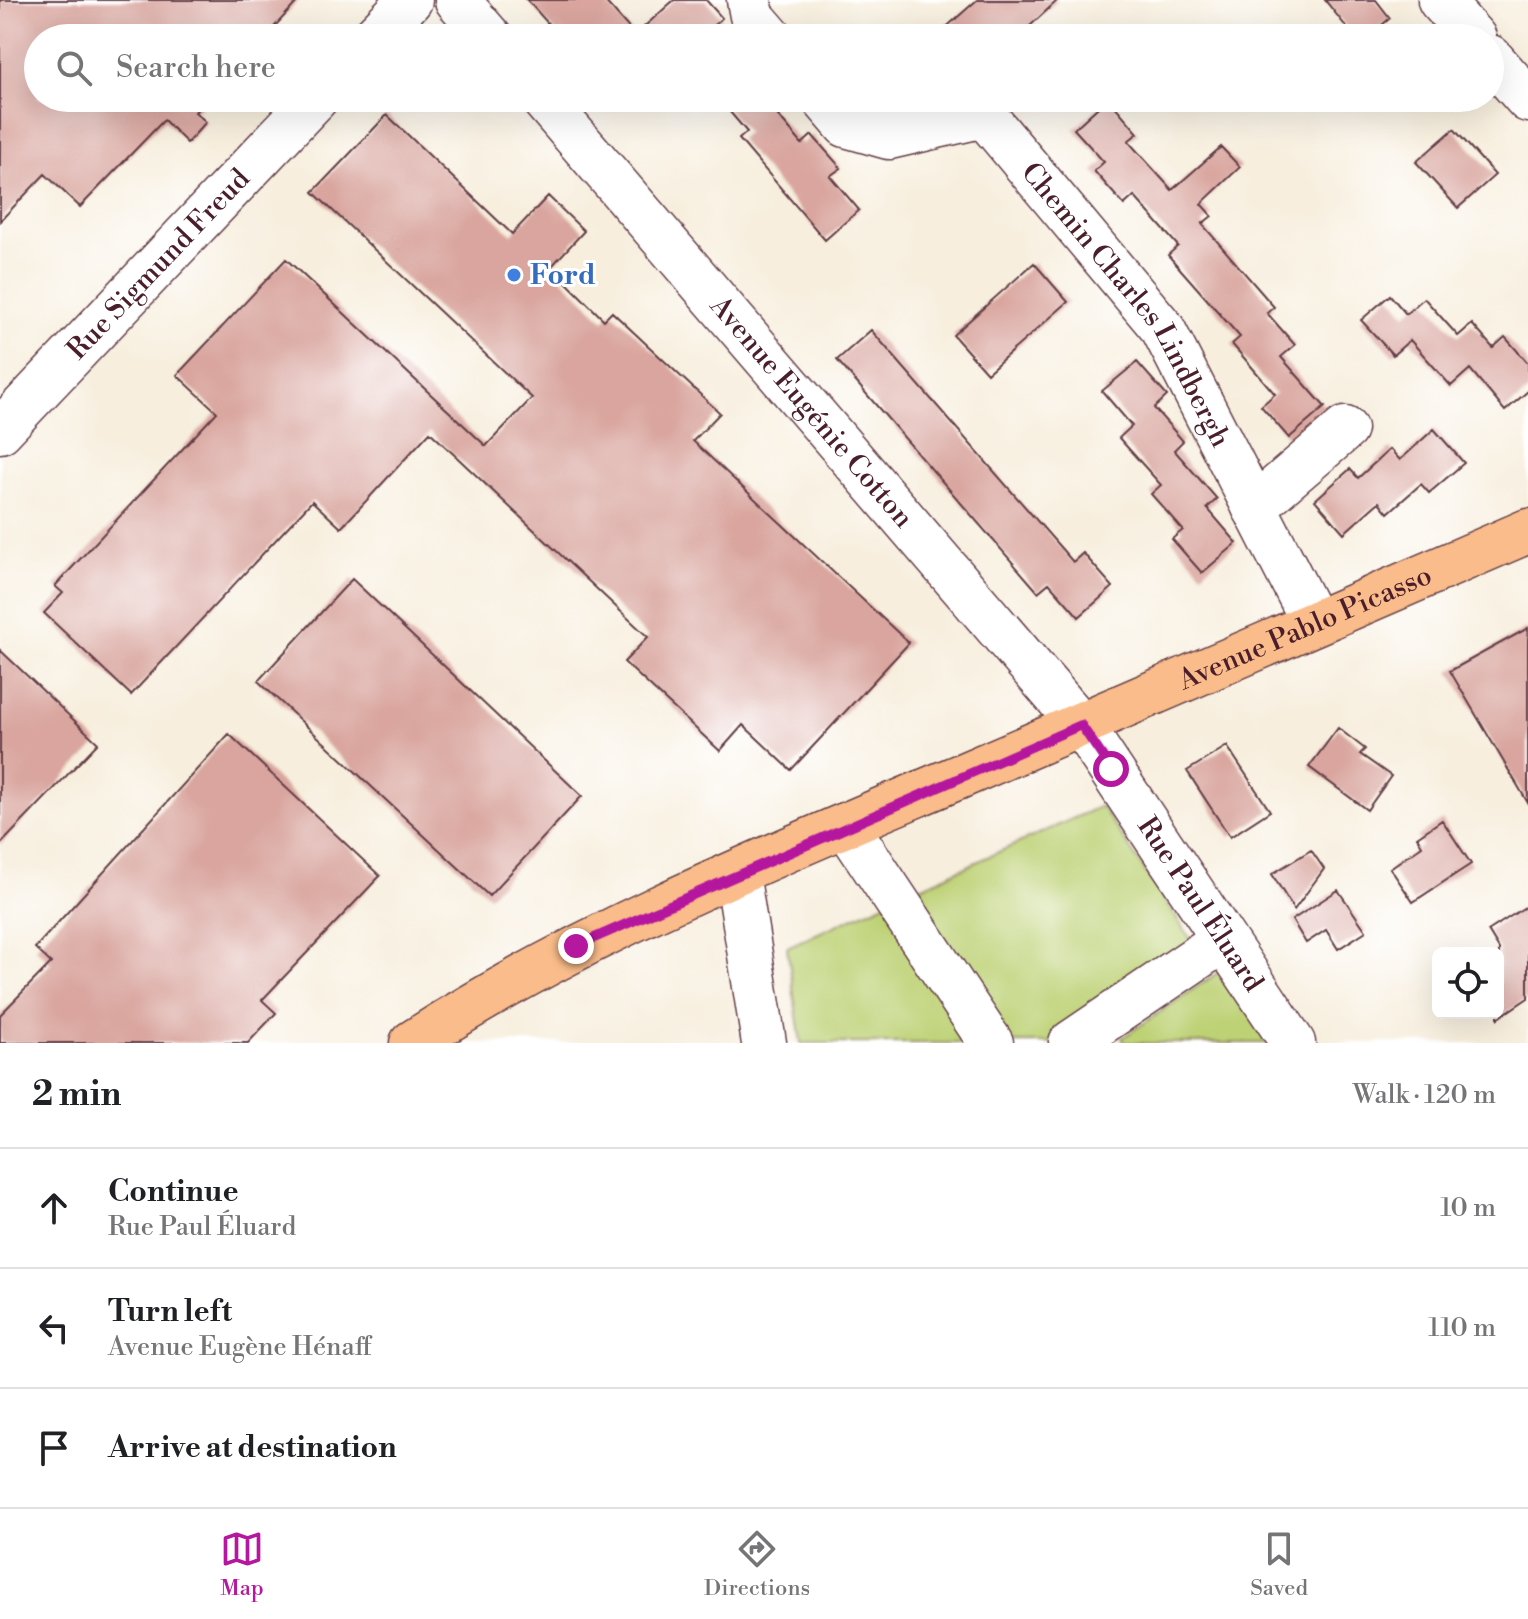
<!DOCTYPE html>
<meta charset="utf-8">
<style>
body{margin:0;font-family:"Libre Bodoni",serif;background:#f6f6f6;color:#202124}
.controls{position:absolute;right:24px;bottom:24px;display:grid;overflow:hidden;border-radius:12px;box-shadow:0 8px 32px #0002}
.controls button{width:72px;height:72px;display:grid;place-items:center;padding:0;border:0;border-bottom:2px solid #e0e0e0;background:#fff;color:#202124;font:40px sans-serif}
.stop{position:absolute;width:24px;height:24px;margin:-18px;border:6px solid #b5179e;border-radius:50%;background:#fff}
.stop.end{background:#b5179e;border-color:#fff;box-shadow:0 2px 8px #0008}
.list{margin:0;padding:0;list-style:none}
h2{display:flex;justify-content:space-between;align-items:center;height:104px;margin:0;padding:0 32px;font-size:34px}
h2 small{font-size:26px;font-weight:400;color:#757577}
.list li{display:grid;grid-template-columns:52px 1fr auto;gap:24px;align-items:center;box-sizing:border-box;height:120px;padding:0 32px;border-top:2px solid #e0e0e0}
.list b{display:block;font-size:30px;white-space:nowrap}
.list p{margin:0;font-size:26px;white-space:nowrap;color:#757577}
.list em{font-size:26px;font-style:normal;color:#757577}
.icon{flex:none;width:44px;height:44px;fill:none;stroke:currentColor;stroke-width:2;stroke-linecap:round;stroke-linejoin:round}
.map{position:relative;flex:none;width:1528px;height:1043px;overflow:hidden}
.search{position:absolute;background:#fff;box-shadow:0 8px 32px #0002;left:24px;right:24px;top:24px;height:88px;display:flex;align-items:center;gap:20px;box-sizing:border-box;padding:0 28px;border-radius:44px;color:#757577;font-size:30px}
.sheet{height:464px;background:#fff}
nav{display:flex;justify-content:space-around;align-items:center;box-sizing:border-box;height:112px;border-top:2px solid #e0e0e0;background:#fff;font-size:22px;color:#757577}
nav a{display:grid;justify-items:center;gap:4px}
nav .on{color:#b5179e}
.map>svg:first-child{display:block}
.green{fill:#bdd175;stroke:#847850;stroke-width:2}
.building{fill:#d9a59e}
.lines{fill:none;stroke-linecap:round;stroke-linejoin:round}
.minor-casing{stroke:#643e46;stroke-width:47}
.major-casing{stroke:#643e46;stroke-width:47}
.minor{stroke:#fff;stroke-width:44}
.major{stroke:#f9bc8a;stroke-width:44}
.route{stroke:#b5179e;stroke-width:10}
.shop-dot{fill:#3f7fe0;stroke:#fff;stroke-width:3}
.labels{text-anchor:middle;dominant-baseline:central;stroke-width:6;stroke-linejoin:round;paint-order:stroke}
.street-label{font-size:28px;fill:#4a1f2b;stroke:#fff}
.shop-label{font-size:28px;font-weight:bold;fill:#366cbe;stroke:#fff;text-anchor:start}
</style>
<div class="map">
<svg width="1528" height="1043" viewBox="0 0 1528 1043">
<rect width="100%" height="100%" fill="#fff"/>
<filter id="ink" filterUnits="userSpaceOnUse"><feTurbulence type="fractalNoise" baseFrequency=".0125" numOctaves="2"/><feDisplacementMap in="SourceGraphic" scale="16" xChannelSelector="R" yChannelSelector="G"/><feConvolveMatrix kernelMatrix="1 2 1 2 8 2 1 2 1" color-interpolation-filters="sRGB"/></filter>
<filter id="wash" filterUnits="userSpaceOnUse"><feTurbulence type="fractalNoise" baseFrequency=".006" numOctaves="4" result="noise"/><feDisplacementMap in="SourceGraphic" scale="32" xChannelSelector="R" yChannelSelector="G"/><feGaussianBlur stdDeviation="1.8" result="paint"/><feColorMatrix in="noise" values="0 0 0 0 0 0 0 0 0 0 0 0 0 0 0 0 0 1.4 0 .05"/><feComposite in="paint" operator="in"/></filter>
<g filter="url(#wash)">
<rect width="100%" height="100%" fill="#f7eedd"/>
<path class="green" d="M 1101,806 L 1196,947 L 1051,1043 L 801,1043 L 787,947 Z
M 1222,970 L 1271,1043 L 1125,1043 L 1122,1038 Z"/>
<g id="blocks">
<path class="building" d="M 0,0 L 299,0 L 264,38 L 38,38 L 38,98 L 208,98 L 195,112 L 206,122 L 187,143 L 164,120 L 80,207 L 45,174 L 0,221 Z
M 527,0 L 604,0 L 635,35 L 674,0 L 706,0 L 722,18 L 699,38 L 561,38 Z
M 977,0 L 1058,0 L 1017,38 L 934,38 Z
M 1325,0 L 1376,0 L 1390,18 L 1367,38 L 1355,38 Z
M 718,98 L 763,98 L 802,144 L 812,135 L 841,168 L 830,176 L 859,210 L 825,240 L 739,139 L 747,132 Z
M 1108,98 L 1138,133 L 1128,141 L 1172,190 L 1221,147 L 1240,167 L 1201,204 L 1212,216 L 1202,224 L 1274,307 L 1267,313 L 1295,345 L 1281,357 L 1325,407 L 1289,438 L 1261,406 L 1275,394 L 1232,344 L 1240,337 L 1168,255 L 1178,246 L 1134,196 L 1124,205 L 1094,171 L 1104,162 L 1074,129 Z
M 387,115 L 512,234 L 548,196 L 584,231 L 551,267 L 604,320 L 612,312 L 720,413 L 693,441 L 909,643 L 791,770 L 743,725 L 720,751 L 624,662 L 648,637 L 430,432 L 341,528 L 312,501 L 131,695 L 44,613 L 63,593 L 55,586 L 217,412 L 177,375 L 286,259 L 486,446 L 532,398 L 313,192 Z
M 1454,129 L 1495,175 L 1458,208 L 1416,162 Z
M 1034,263 L 1068,302 L 987,373 L 953,335 Z
M 1390,295 L 1406,314 L 1424,298 L 1458,336 L 1472,324 L 1493,348 L 1505,337 L 1528,363 L 1528,391 L 1505,411 L 1470,369 L 1451,386 L 1410,340 L 1393,355 L 1361,320 Z
M 871,330 L 1073,562 L 1083,553 L 1113,587 L 1079,617 L 1049,583 L 1038,592 L 837,360 Z
M 1137,362 L 1167,396 L 1154,408 L 1183,441 L 1174,450 L 1217,499 L 1207,508 L 1237,543 L 1202,573 L 1172,539 L 1183,530 L 1151,494 L 1161,485 L 1119,438 L 1132,426 L 1102,391 Z
M 1434,429 L 1464,463 L 1429,493 L 1421,484 L 1388,513 L 1379,502 L 1344,533 L 1315,500 L 1350,469 L 1358,478 L 1390,449 L 1400,460 Z
M 352,579 L 582,796 L 489,896 L 258,681 Z
M 1528,628 L 1528,803 L 1450,671 Z
M 0,650 L 98,743 L 0,845 Z
M 1338,728 L 1365,749 L 1360,754 L 1391,776 L 1367,810 L 1309,767 Z
M 229,734 L 380,876 L 262,1000 L 276,1013 L 248,1043 L 0,1043 L 0,1015 L 51,963 L 35,948 Z
M 1227,746 L 1270,811 L 1230,837 L 1187,771 Z
M 1442,820 L 1471,864 L 1413,902 L 1390,868 L 1422,846 L 1417,837 Z
M 1311,850 L 1324,869 L 1294,910 L 1272,874 Z
M 1338,890 L 1366,931 L 1338,949 L 1326,930 L 1306,943 L 1292,920 Z
M 1528,905 L 1528,998 L 1498,1018 L 1499,949 L 1488,931 Z"/>
</g>
</g>
<g filter="url(#ink)">
<use href="#blocks" fill-opacity="0" stroke="#643e46" stroke-width="2"/>
<g class="lines">
<defs>
<g id="minor">
<path d="M 457,0 L 490,38"/>
<path d="M 749,0 L 752,16 L 771,38"/>
<path d="M 1440,0 L 1474,38"/>
<path d="M 373,38 L 410,0"/>
<path d="M 1490,57 L 1528,100"/>
<path id="s1" d="M 542,98 L 1081,725 L 1293,1043"/>
<path id="s2" d="M 823,98 L 846,125 L 889,137 L 984,115 L 1163,329 L 1314,623"/>
<path id="s3" d="M 0,431 L 316,98"/>
<path d="M 1254,507 L 1345,429"/>
<path d="M 846,825 L 991,1043"/>
<path d="M 737,873 L 764,1043"/>
<path d="M 1071,1043 L 1223,940"/>
</g>
<g id="major">
<path id="s4" d="M 412,1043 C 583,932 774,855 961,776 C 1150,695 1339,613 1528,531"/>
</g>
</defs>
<use href="#minor" class="minor-casing"/>
<use href="#major" class="major-casing"/>
<use href="#minor" class="minor"/>
<use href="#major" class="major"/>
</g>
</g>
<g class="lines" filter="url(#ink)">
<path class="route" d="M 576,946 L 1081,725 L 1111,769"/>
</g>
<circle class="shop-dot" cx="514" cy="275" r="8"/>
<g class="labels">
<g class="street-label">
<text stroke="none"><textPath href="#s3" startOffset="230">Rue Sigmund Freud</textPath></text>
<text stroke="none"><textPath href="#s2" startOffset="416">Chemin Charles Lindbergh</textPath></text>
<text stroke="none"><textPath href="#s1" startOffset="414">Avenue Eugénie Cotton</textPath></text>
<text stroke="none"><textPath href="#s4" startOffset="986">Avenue Pablo Picasso</textPath></text>
<text stroke="none"><textPath href="#s1" startOffset="1042">Rue Paul Éluard</textPath></text>
</g>
<g class="shop-label">
<text x="530" y="275">Ford</text>
</g>
</g>
</svg>
<div class="controls">
<button><svg class="icon" aria-label="locate" viewBox="0 0 24 24"><circle cx="12" cy="12" r="6"/><path d="M12 2v4M12 18v4M2 12h4M18 12h4"/></svg></button>
</div>
<div class="stop" style="left:1111px;top:769px"></div>
<div class="stop end" style="left:576px;top:946px"></div>
<div class="search"><svg class="icon" aria-label="search" viewBox="0 0 24 24"><circle cx="10" cy="10" r="6"/><path d="M15 15l6 6"/></svg>Search here</div>
</div>
<section class="sheet">
<h2>2 min<small>Walk · 120 m</small></h2>
<ul class="list">
<li><svg class="icon" aria-label="ahead" viewBox="0 0 24 24"><path d="M12 20V5M6 11l6-6 6 6"/></svg><div><b>Continue</b><p>Rue Paul Éluard</p></div><em>10 m</em></li>
<li><svg class="icon" aria-label="left" viewBox="0 0 24 24"><path d="M17 20v-9H6M10 6l-5 5 5 5"/></svg><div><b>Turn left</b><p>Avenue Eugène Hénaff</p></div><em>110 m</em></li>
<li><svg class="icon" aria-label="arrive" viewBox="0 0 24 24"><path d="M6 21V4h12l-3 4 3 4H6"/></svg><div><b>Arrive at destination</b></div></li>
</ul>
</section>
<nav>
<a class="on"><svg class="icon" aria-label="map" viewBox="0 0 24 24"><path d="M3 6l6-2 6 2 6-2v14l-6 2-6-2-6 2zM9 4v14M15 6v14"/></svg>Map</a>
<a><svg class="icon" aria-label="directions" viewBox="0 0 24 24"><path d="M12 3l9 9-9 9-9-9zM9 14v-3h6M13 9l2 2-2 2"/></svg>Directions</a>
<a><svg class="icon" aria-label="saved" viewBox="0 0 24 24"><path d="M7 4h10v16l-5-4-5 4z"/></svg>Saved</a>
</nav>
